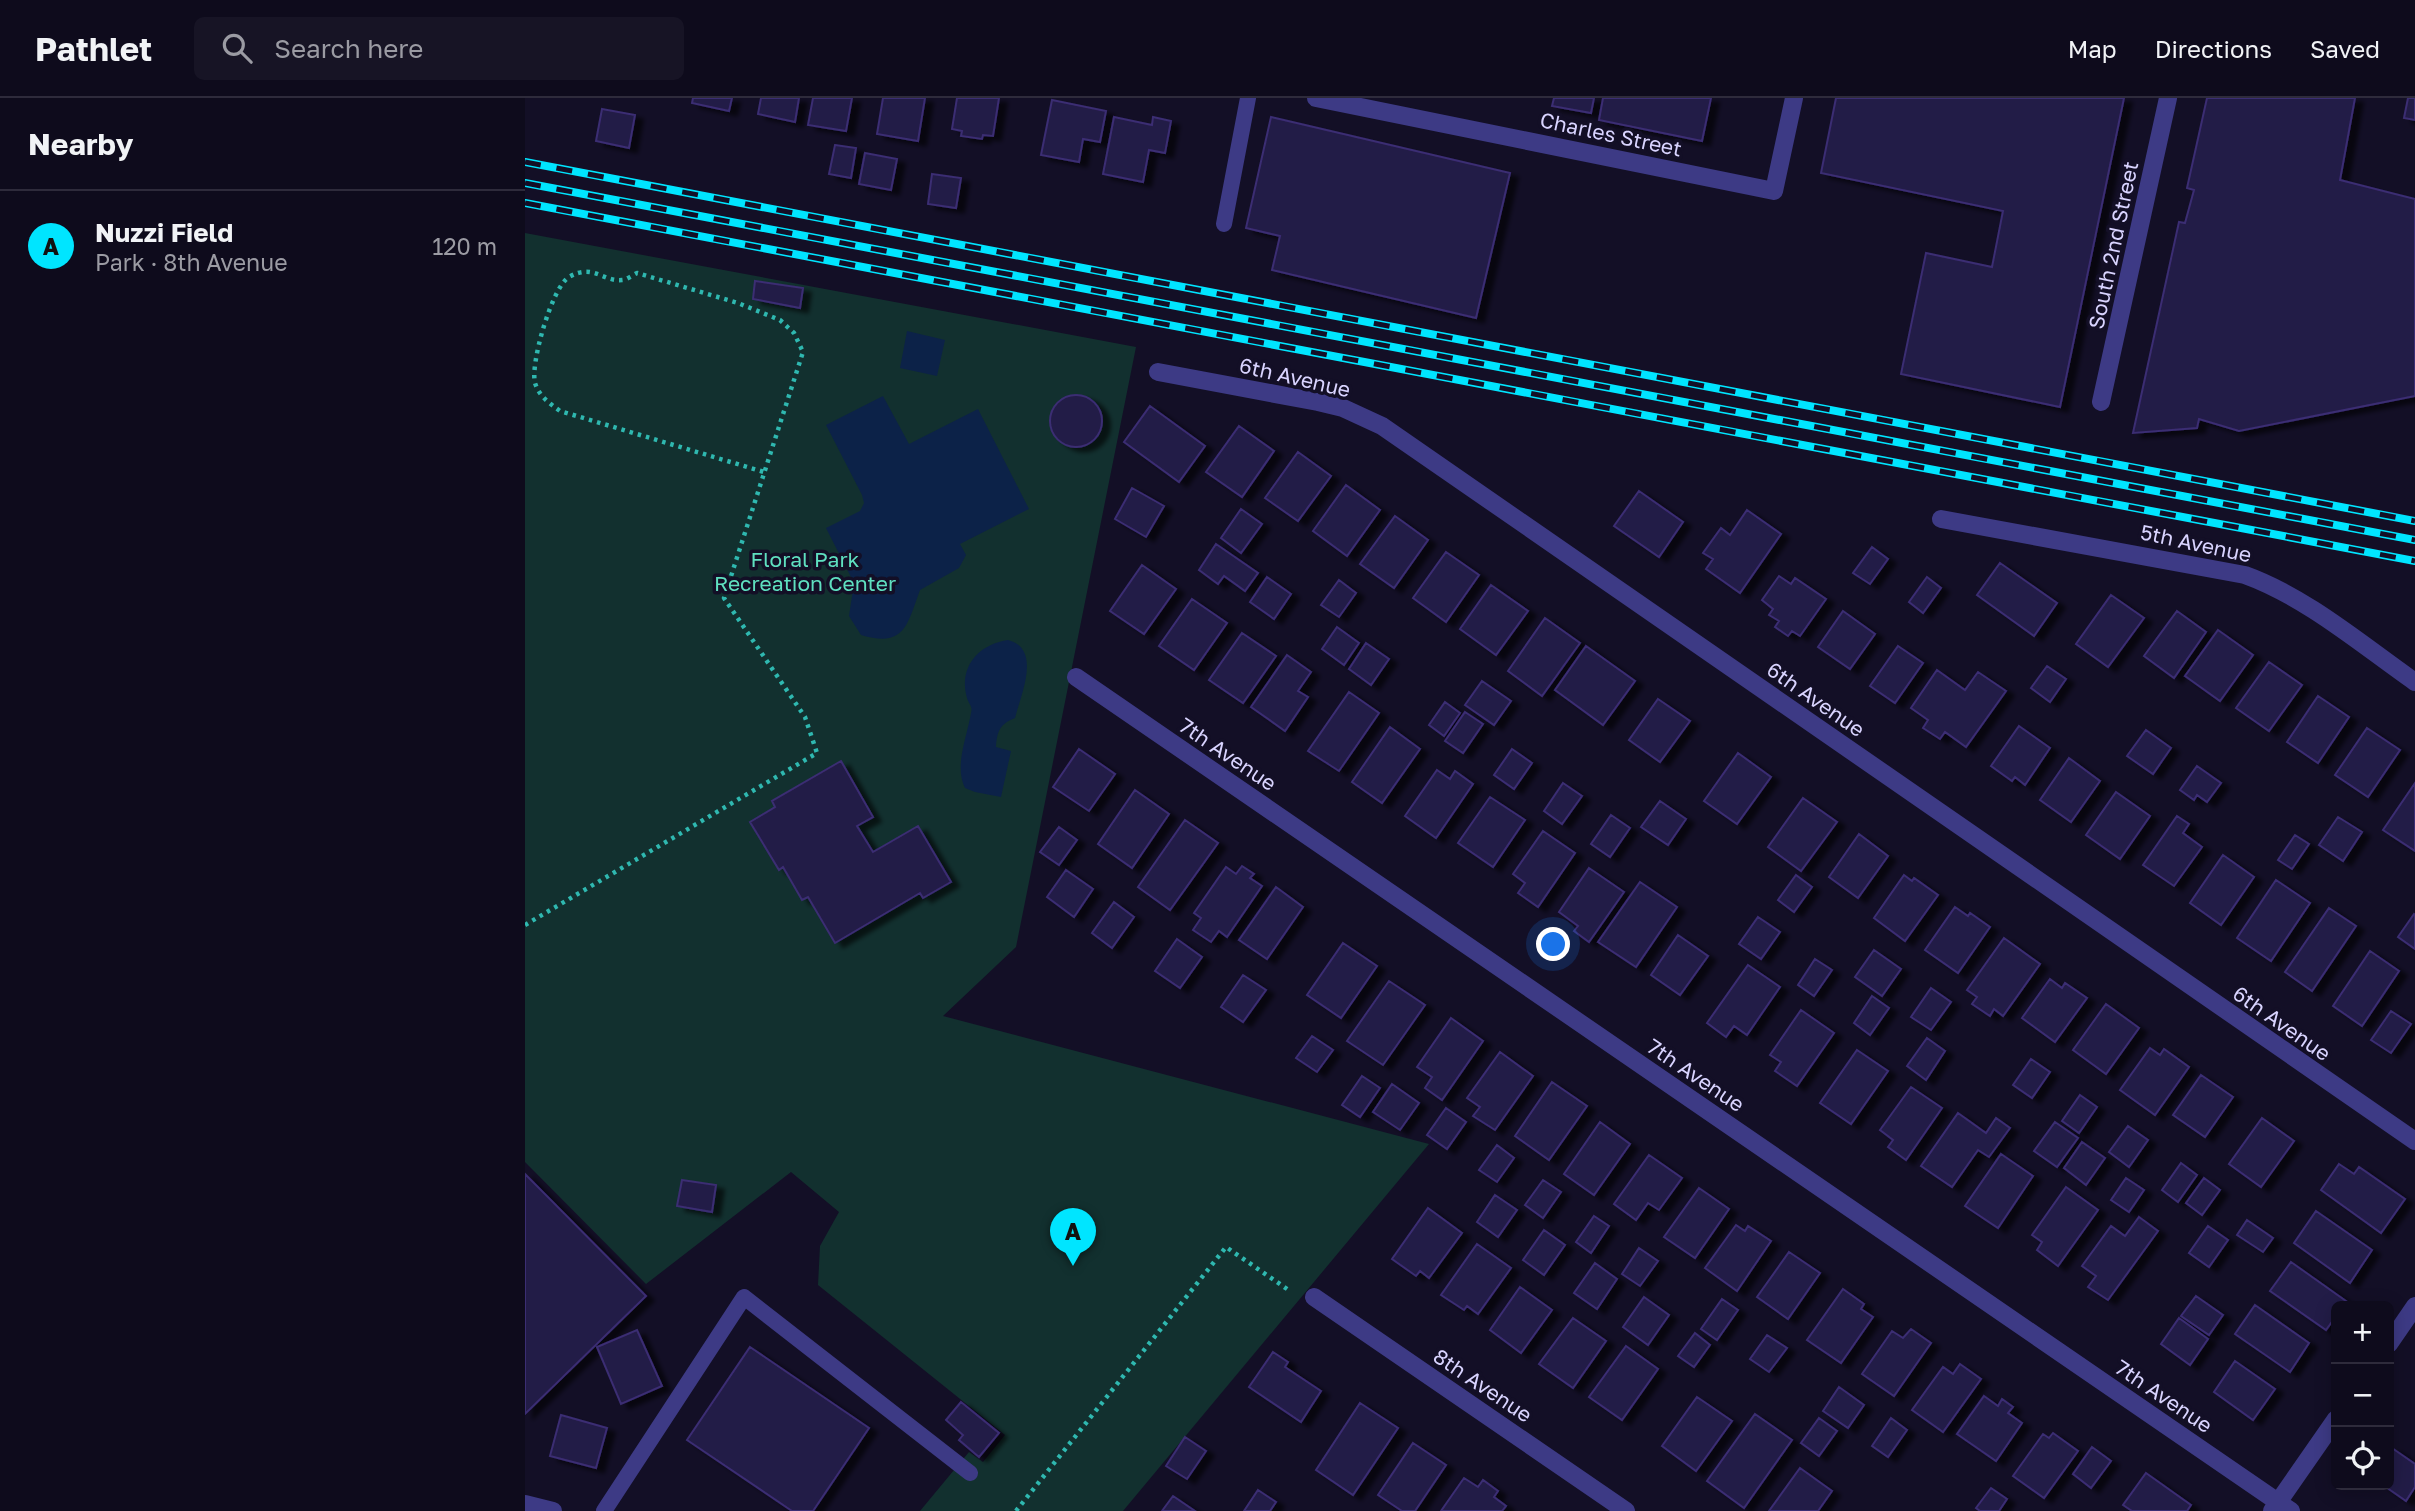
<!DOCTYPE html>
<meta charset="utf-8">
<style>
body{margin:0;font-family:"Golos Text",sans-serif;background:#171425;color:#f1f3f6}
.controls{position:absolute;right:21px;bottom:21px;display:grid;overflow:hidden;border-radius:10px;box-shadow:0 4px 18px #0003}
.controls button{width:63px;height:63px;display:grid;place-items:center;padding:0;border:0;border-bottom:2px solid #2e2b3b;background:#0e0b1c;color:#f1f3f6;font:35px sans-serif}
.you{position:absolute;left:1029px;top:847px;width:24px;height:24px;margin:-18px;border:5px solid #fff;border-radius:50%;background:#1a73e8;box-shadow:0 0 0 10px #1a73e833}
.badge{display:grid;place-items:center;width:46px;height:46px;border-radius:50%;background:#00e5ff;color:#111;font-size:23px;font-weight:700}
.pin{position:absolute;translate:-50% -58px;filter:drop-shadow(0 2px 4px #0008)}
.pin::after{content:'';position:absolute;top:37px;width:24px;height:21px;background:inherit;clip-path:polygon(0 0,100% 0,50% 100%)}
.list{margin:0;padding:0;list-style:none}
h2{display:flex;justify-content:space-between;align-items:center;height:91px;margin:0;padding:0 28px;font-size:30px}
h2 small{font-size:23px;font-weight:400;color:#9b9ba3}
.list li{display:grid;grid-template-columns:46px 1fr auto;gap:21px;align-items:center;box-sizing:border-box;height:112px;padding:0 28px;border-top:2px solid #2e2b3b}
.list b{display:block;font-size:26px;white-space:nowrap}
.list p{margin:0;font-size:23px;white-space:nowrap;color:#9b9ba3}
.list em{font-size:23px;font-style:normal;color:#9b9ba3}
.icon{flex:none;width:38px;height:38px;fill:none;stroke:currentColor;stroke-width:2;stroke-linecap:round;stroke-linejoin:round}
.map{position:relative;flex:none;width:1890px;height:1413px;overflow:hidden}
header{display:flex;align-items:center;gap:42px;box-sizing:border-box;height:98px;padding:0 35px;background:#0e0b1c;border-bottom:2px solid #2e2b3b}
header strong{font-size:33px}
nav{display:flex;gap:38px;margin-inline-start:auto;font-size:24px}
.search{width:490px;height:63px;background:#171425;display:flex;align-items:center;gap:18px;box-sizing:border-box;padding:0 24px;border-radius:10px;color:#9b9ba3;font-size:26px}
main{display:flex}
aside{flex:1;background:#0e0b1c}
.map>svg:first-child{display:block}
.green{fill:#12302f}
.water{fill:#0c2248}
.building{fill:#241b47;stroke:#3b2d73;stroke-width:2;filter:url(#shadow)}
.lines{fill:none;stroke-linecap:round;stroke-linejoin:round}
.path{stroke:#2fb8b0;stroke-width:4.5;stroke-dasharray:3.5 5;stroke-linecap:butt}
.service{stroke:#3d3a85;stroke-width:16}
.minor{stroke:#3d3a85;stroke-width:18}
.rail-casing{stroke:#00e5ff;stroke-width:8}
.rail{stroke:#130f26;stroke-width:5;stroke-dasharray:16;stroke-linecap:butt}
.labels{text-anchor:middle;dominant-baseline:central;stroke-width:7;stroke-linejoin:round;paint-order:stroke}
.street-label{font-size:21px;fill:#d9d4ff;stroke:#130f26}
.park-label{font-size:21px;fill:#5fe0c0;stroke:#130f26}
</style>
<header>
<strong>Pathlet</strong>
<div class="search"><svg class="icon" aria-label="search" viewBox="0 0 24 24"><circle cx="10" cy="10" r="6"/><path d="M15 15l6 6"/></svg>Search here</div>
<nav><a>Map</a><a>Directions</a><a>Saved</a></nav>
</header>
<main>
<aside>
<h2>Nearby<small></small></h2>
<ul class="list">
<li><span class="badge">A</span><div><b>Nuzzi Field</b><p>Park · 8th Avenue</p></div><em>120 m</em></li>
</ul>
</aside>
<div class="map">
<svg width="1890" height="1413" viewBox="0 0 1890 1413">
<defs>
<filter id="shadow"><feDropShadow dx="8" dy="4.5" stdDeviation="2" flood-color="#0009"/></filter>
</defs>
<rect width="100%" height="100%" fill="#130f26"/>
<path class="green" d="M 0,135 L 611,249 L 491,849 L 418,918 L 904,1046 L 598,1413 L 395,1413 L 444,1354 L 458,1364 L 480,1337 L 293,1187 L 295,1148 L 314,1114 L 266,1074 L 121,1186 L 0,1064 Z"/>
<path class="water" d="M 382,233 L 420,242 L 412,278 L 375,270 Z
M 358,298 L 384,346 L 453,311 L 504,411 L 435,446 L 441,457 L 434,470 L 395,492 C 382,527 380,550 336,537 L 324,518 L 329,485 L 301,430 L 335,413 L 339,405 L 337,397 L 301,327 Z
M 483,542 C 517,551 496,596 490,620 C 475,626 472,633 471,649 L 486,653 L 476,699 L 450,694 L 440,690 C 429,668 442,639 446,615 C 448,608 444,607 442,600 C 433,569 454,546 483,542 Z"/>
<path class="building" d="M 168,0 L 207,0 L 204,13 L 167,5 Z
M 236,0 L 274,0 L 270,24 L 233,16 Z
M 288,0 L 327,0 L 321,33 L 283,27 Z
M 358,0 L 400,0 L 393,43 L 352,36 Z
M 432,0 L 474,0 L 468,38 L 458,37 L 457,41 L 436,38 L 437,33 L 427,31 Z
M 1029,0 L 1069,0 L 1066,15 L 1027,8 Z
M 1078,0 L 1186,0 L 1177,43 L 1074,22 Z
M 1311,0 L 1599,0 L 1535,309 L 1376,276 L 1401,155 L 1467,169 L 1478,113 L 1296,75 Z
M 1682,0 L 1830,0 L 1815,82 L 1890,101 L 1890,298 L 1714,333 L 1674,321 L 1672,330 L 1608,335 L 1654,124 L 1660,125 L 1669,92 L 1662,90 Z
M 1883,0 L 1890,0 L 1890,22 L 1879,20 Z
M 527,2 L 581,13 L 575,44 L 558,41 L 554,64 L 516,57 Z
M 77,11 L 110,17 L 104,50 L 71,43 Z
M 589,19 L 627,27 L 628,19 L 646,23 L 640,55 L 624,52 L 618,84 L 578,76 Z
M 746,19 L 985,75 L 951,220 L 747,172 L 755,138 L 721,130 Z
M 310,47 L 331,50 L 326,80 L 304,76 Z
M 340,55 L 372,61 L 366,92 L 334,86 Z
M 407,76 L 436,80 L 431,110 L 403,106 Z
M 230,183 L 278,190 L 275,210 L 228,201 Z
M525 323a26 26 0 1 1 52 0a26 26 0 1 1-52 0Z
M 625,308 L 680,348 L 654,384 L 599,344 Z
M 714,328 L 749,353 L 717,399 L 681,374 Z
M 773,354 L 806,378 L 773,423 L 740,400 Z
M 821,387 L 855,412 L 822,458 L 788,433 Z
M 607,390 L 639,408 L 621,439 L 590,421 Z
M 1114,393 L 1158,424 L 1134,459 L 1089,428 Z
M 716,411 L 737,426 L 716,455 L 696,440 Z
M 1222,412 L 1256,436 L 1215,495 L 1181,471 L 1188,461 L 1178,455 L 1196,430 L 1205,437 Z
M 870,418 L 903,442 L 869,490 L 835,466 Z
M 691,446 L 733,475 L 720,493 L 699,478 L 693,486 L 674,472 Z
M 1347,449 L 1363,461 L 1345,486 L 1328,475 Z
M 921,454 L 954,477 L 921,524 L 888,500 Z
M 1475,465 L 1532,505 L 1509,538 L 1452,497 Z
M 617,467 L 651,491 L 619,536 L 585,513 Z
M 1254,478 L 1266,486 L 1270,480 L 1301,501 L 1275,538 L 1267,533 L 1263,538 L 1250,529 L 1254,523 L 1244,517 L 1248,511 L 1237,502 Z
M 742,479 L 766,496 L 749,521 L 725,504 Z
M 1402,479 L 1416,490 L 1398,515 L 1384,504 Z
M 814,482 L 831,495 L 814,519 L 796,507 Z
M 966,487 L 1003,513 L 971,557 L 935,531 Z
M 1586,497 L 1619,520 L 1583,569 L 1551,546 Z
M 667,501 L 702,525 L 669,572 L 634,548 Z
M 1318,513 L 1350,536 L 1325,571 L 1293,549 Z
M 1652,513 L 1681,534 L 1649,580 L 1619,558 Z
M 1020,520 L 1055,545 L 1017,598 L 983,573 Z
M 812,529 L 834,545 L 819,567 L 797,551 Z
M 1693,532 L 1728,557 L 1695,603 L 1660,578 Z
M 717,535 L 751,558 L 718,605 L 684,582 Z
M 841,545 L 864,561 L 846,587 L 824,571 Z
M 1061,548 L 1110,583 L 1078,627 L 1030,592 Z
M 1373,548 L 1398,565 L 1370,605 L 1345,588 Z
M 762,557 L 786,574 L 773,593 L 783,599 L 760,633 L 726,609 Z
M 1744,564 L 1777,587 L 1744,633 L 1711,610 Z
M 1522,568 L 1541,581 L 1525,604 L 1506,590 Z
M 1412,572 L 1440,592 L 1453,574 L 1481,593 L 1441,649 L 1420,634 L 1415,641 L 1398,630 L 1403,622 L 1386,610 Z
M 957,583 L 986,603 L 969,627 L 940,607 Z
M 824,594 L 854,615 L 814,673 L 783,653 Z
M 1793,598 L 1824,619 L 1793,665 L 1762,644 Z
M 1133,601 L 1165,623 L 1135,664 L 1104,642 Z
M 920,604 L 935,615 L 919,638 L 904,627 Z
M 940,614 L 958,626 L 938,655 L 920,643 Z
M 1494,628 L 1525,650 L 1500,687 L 1490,679 L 1487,683 L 1466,668 Z
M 865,629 L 895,651 L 857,705 L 827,684 Z
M 1842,630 L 1875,652 L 1843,699 L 1810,677 Z
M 1621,632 L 1646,650 L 1628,676 L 1602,658 Z
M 554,651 L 590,676 L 564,713 L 528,689 Z
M 987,651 L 1007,665 L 989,691 L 969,677 Z
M 1213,655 L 1246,679 L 1212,726 L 1179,703 Z
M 1544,660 L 1575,683 L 1546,724 L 1515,702 Z
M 316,663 L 348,719 L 332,728 L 348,754 L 393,728 L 426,784 L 398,800 L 395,795 L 310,845 L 283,799 L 277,802 L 258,769 L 254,772 L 225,724 L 250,709 L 247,703 Z
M 1672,668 L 1696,685 L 1682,704 L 1672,697 L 1669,702 L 1655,692 Z
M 912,672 L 925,681 L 930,673 L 948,686 L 911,740 L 880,718 Z
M 1038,685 L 1057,698 L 1037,726 L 1019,713 Z
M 1890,685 L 1890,753 L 1858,732 Z
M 610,692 L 644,716 L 607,770 L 573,746 Z
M 1591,694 L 1625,718 L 1595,761 L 1561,737 Z
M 965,699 L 1000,722 L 968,769 L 933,745 Z
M 1278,700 L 1312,724 L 1276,773 L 1243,749 Z
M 1135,703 L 1161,721 L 1143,747 L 1116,729 Z
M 1086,717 L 1105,730 L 1085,759 L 1066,746 Z
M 1652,718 L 1664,726 L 1658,735 L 1677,749 L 1649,788 L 1618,767 Z
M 1813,719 L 1837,734 L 1818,763 L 1794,747 Z
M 660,722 L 693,745 L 645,812 L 613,789 Z
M 534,729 L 552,742 L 534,767 L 515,754 Z
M 1018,733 L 1050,755 L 1013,809 L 993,795 L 1000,785 L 988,776 Z
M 1334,736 L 1363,758 L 1333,800 L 1304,779 Z
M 1770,737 L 1784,746 L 1767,771 L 1753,762 Z
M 1698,757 L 1729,779 L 1696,827 L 1665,805 Z
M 717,768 L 729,776 L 725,780 L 737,788 L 702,839 L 694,833 L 686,844 L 668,832 L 676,820 L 669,815 L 701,769 L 711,776 Z
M 1064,770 L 1099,794 L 1064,844 L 1049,833 L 1053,828 L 1034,814 Z
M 541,772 L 568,791 L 549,819 L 522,799 Z
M 1271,777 L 1287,789 L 1269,814 L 1253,802 Z
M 1379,777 L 1387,783 L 1389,780 L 1413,797 L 1380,843 L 1349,820 Z
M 1751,782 L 1785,805 L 1746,863 L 1712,840 Z
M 1115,784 L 1152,809 L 1111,869 L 1073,844 Z
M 751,789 L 778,809 L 742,861 L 714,842 Z
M 589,804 L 609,819 L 587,850 L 567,835 Z
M 1430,809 L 1443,818 L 1445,815 L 1465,829 L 1433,875 L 1400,852 Z
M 1804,810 L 1831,828 L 1787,893 L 1760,874 Z
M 1889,816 L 1890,817 L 1890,851 L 1873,839 Z
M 1233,819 L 1255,834 L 1236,861 L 1214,846 Z
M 1153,837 L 1183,858 L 1155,897 L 1126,877 Z
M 1479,840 L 1515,866 L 1478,918 L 1469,911 L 1465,918 L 1447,906 L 1452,899 L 1442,892 Z
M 652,841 L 677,859 L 655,890 L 630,873 Z
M 818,845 L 852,868 L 816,920 L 782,897 Z
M 1349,852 L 1376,871 L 1357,898 L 1330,879 Z
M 1845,853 L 1874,873 L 1837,928 L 1808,908 Z
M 1290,861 L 1307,872 L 1289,898 L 1273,887 Z
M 1223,867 L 1255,889 L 1222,937 L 1209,928 L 1201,939 L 1182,925 Z
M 718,877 L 741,892 L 718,924 L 696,909 Z
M 1525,881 L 1537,890 L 1540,885 L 1562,900 L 1530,944 L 1497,920 Z
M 864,883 L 900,907 L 858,967 L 822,943 Z
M 1406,890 L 1426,904 L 1406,932 L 1386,919 Z
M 1347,898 L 1364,910 L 1345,937 L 1329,925 Z
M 1581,906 L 1614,930 L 1581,976 L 1548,952 Z
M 1276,912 L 1309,935 L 1272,988 L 1250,973 L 1256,964 L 1245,957 Z
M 1866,913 L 1886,926 L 1866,955 L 1846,942 Z
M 926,920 L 958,943 L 917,1002 L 900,990 L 907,979 L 892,969 Z
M 787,938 L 808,952 L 792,974 L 771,960 Z
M 1402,940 L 1420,953 L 1401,982 L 1382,968 Z
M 1625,950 L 1635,957 L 1639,951 L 1664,969 L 1630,1017 L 1595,992 Z
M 1332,952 L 1363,973 L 1326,1026 L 1295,1005 Z
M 975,954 L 1008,978 L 970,1032 L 948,1018 L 955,1009 L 942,1000 Z
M 1506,961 L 1525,974 L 1507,1000 L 1488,987 Z
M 1676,977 L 1708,999 L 1680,1039 L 1648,1017 Z
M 837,978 L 855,990 L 835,1019 L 817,1007 Z
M 1027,984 L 1062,1008 L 1024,1062 L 990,1038 Z
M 867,986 L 894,1005 L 875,1032 L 848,1014 Z
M 1386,989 L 1417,1010 L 1381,1062 L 1363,1049 L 1368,1042 L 1355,1032 Z
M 1555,997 L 1572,1009 L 1554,1035 L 1537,1023 Z
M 921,1010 L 941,1024 L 922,1051 L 902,1037 Z
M 1433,1015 L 1461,1035 L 1471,1020 L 1485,1030 L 1464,1059 L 1453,1052 L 1427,1089 L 1396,1068 Z
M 1737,1020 L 1769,1043 L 1736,1089 L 1704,1066 Z
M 1075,1024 L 1105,1046 L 1069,1097 L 1039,1076 Z
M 1530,1024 L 1553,1040 L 1532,1069 L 1509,1053 Z
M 1603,1028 L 1623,1042 L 1604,1069 L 1584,1054 Z
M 1557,1044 L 1580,1060 L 1561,1087 L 1539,1070 Z
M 972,1047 L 989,1060 L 972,1084 L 954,1072 Z
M 1476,1056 L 1508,1078 L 1473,1130 L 1440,1108 Z
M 1124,1057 L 1157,1080 L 1134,1112 L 1123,1105 L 1111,1122 L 1089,1106 Z
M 1656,1065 L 1672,1077 L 1653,1104 L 1637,1092 Z
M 1814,1066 L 1829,1076 L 1834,1069 L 1880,1101 L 1856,1135 L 1796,1092 Z
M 0,1076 L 121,1198 L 0,1316 Z
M 1601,1080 L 1619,1092 L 1604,1114 L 1586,1102 Z
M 1679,1080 L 1695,1092 L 1677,1117 L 1661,1105 Z
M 157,1082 L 191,1087 L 187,1114 L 152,1108 Z
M 1018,1082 L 1036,1094 L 1018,1120 L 1000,1107 Z
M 1541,1089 L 1573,1112 L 1533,1168 L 1512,1152 L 1517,1144 L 1507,1137 Z
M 1174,1090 L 1204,1111 L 1170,1160 L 1139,1139 Z
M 970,1097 L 992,1112 L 973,1139 L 952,1124 Z
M 903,1110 L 937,1135 L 904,1180 L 895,1173 L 891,1178 L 867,1161 Z
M 1791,1113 L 1847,1152 L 1825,1185 L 1769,1145 Z
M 1069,1118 L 1084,1128 L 1066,1155 L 1051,1144 Z
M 1614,1119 L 1633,1133 L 1583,1202 L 1563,1189 L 1571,1178 L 1557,1168 L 1586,1128 L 1600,1138 Z
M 1722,1122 L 1748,1140 L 1738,1154 L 1712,1137 Z
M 1211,1127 L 1220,1133 L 1223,1128 L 1246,1143 L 1212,1193 L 1180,1170 Z
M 1683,1128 L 1703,1142 L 1684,1169 L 1664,1155 Z
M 1019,1132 L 1040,1147 L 1019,1177 L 998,1162 Z
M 952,1146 L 986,1170 L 953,1216 L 942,1208 L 939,1212 L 916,1197 Z
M 1114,1150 L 1133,1163 L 1115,1188 L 1097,1176 Z
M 1264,1154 L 1295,1175 L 1263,1221 L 1232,1199 Z
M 1766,1164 L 1821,1203 L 1818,1208 L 1811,1208 L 1811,1218 L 1801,1232 L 1745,1193 Z
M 1070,1165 L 1092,1181 L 1072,1211 L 1049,1195 Z
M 995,1189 L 1027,1212 L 996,1255 L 965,1232 Z
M 1318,1191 L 1339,1206 L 1336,1211 L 1348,1219 L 1316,1265 L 1282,1242 Z
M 1671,1198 L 1698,1217 L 1684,1237 L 1656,1218 Z
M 1119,1199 L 1144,1217 L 1123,1247 L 1098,1229 Z
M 1197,1201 L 1213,1212 L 1192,1242 L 1176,1231 Z
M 1730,1207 L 1784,1245 L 1765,1274 L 1710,1236 Z
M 1048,1220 L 1081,1243 L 1048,1290 L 1014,1266 Z
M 1654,1220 L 1683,1241 L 1665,1267 L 1636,1246 Z
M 1386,1231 L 1406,1245 L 1369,1298 L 1337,1276 L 1367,1233 L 1378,1240 Z
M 112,1232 L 137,1288 L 96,1306 L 72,1249 Z
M 1170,1235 L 1185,1247 L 1169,1269 L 1153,1258 Z
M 1242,1237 L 1262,1250 L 1244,1274 L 1225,1261 Z
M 1101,1248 L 1133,1271 L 1097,1322 L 1064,1299 Z
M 225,1249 L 344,1330 L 288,1413 L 267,1413 L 162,1342 Z
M 748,1254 L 763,1264 L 760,1269 L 796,1293 L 776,1324 L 724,1289 Z
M 1710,1263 L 1750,1291 L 1728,1322 L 1689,1294 Z
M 1435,1266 L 1456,1281 L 1418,1334 L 1387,1312 L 1418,1269 L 1428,1276 Z
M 1314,1289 L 1339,1307 L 1323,1330 L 1298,1313 Z
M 1459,1298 L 1473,1308 L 1477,1301 L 1488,1309 L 1483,1315 L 1497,1325 L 1471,1363 L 1432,1336 Z
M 1172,1299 L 1207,1323 L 1171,1373 L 1137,1348 Z
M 436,1304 L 474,1335 L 454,1359 L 434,1342 L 438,1337 L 421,1322 Z
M 835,1305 L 873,1330 L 828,1397 L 791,1372 Z
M 1230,1316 L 1267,1342 L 1219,1410 L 1182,1383 Z
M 36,1317 L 82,1330 L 71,1370 L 25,1358 Z
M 1294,1320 L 1312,1333 L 1294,1358 L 1276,1345 Z
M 1366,1320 L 1382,1332 L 1363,1359 L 1347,1348 Z
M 1528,1335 L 1553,1353 L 1519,1400 L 1488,1378 L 1518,1336 L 1524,1340 Z
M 660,1339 L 681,1353 L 662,1381 L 641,1368 Z
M 888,1345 L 921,1367 L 890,1413 L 877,1413 L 853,1397 Z
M 1567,1349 L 1586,1363 L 1566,1390 L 1548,1376 Z
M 1867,1350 L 1890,1366 L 1890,1389 L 1881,1403 L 1858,1387 L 1864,1387 L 1864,1355 Z
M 1275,1370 L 1307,1393 L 1293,1413 L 1244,1413 Z
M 1621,1375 L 1666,1407 L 1662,1413 L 1607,1413 L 1598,1407 Z
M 939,1380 L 953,1389 L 958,1382 L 973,1393 L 969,1399 L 981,1408 L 977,1413 L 916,1413 Z
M 1466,1390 L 1482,1401 L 1474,1413 L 1455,1413 L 1451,1410 Z
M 733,1392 L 751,1404 L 745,1413 L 719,1413 Z
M 648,1398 L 670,1413 L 637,1413 Z"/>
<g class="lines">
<path class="path" d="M 0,827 L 292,655 L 280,619 L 199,500 L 278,254 L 269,235 L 255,222 L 213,205 L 112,175 C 108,177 101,182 97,182 C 78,184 68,165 44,179 C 27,189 5,266 10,285 C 14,298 24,305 35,313 L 239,374
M 491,1413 L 701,1149 L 765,1193"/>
<path class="service" d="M 699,126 L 723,0
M 79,1413 L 219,1199 L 445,1375"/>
<path class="minor" d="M 791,0 L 1249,93 L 1269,0
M 633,274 L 793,304 L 818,310 L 857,328 L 1890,1043
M 1576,304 L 1643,0
M 1416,421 L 1720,477 C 1781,499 1837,547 1890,584
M 551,579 L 1766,1413
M 789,1199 L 1101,1413
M 1864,1246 L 1890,1208
M 0,1406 L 28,1413
M 1747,1413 L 1811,1321"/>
<defs>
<path id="rail" d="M 0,64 L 1890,423
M 0,85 L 1890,442
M 0,105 L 1890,463"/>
</defs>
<use href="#rail" class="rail-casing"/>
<use href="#rail" class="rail"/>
</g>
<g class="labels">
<g class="street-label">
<text transform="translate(1086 36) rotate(12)">Charles Street</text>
<text transform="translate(1588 147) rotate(-78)">South 2nd Street</text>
<text transform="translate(770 279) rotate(13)">6th Avenue</text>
<text transform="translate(1671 445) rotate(12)">5th Avenue</text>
<text transform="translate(1291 601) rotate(35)">6th Avenue</text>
<text transform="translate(703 656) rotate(34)">7th Avenue</text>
<text transform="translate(1757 925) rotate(35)">6th Avenue</text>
<text transform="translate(1171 977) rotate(34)">7th Avenue</text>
<text transform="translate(958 1287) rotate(34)">8th Avenue</text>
<text transform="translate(1639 1298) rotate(34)">7th Avenue</text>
</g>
<g class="park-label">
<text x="280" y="461">Floral Park<tspan x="280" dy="24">Recreation Center</tspan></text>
</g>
</g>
</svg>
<div class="controls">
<button>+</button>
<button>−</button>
<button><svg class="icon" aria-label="locate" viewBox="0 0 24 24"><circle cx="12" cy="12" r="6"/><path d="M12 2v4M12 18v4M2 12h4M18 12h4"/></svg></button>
</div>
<div class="you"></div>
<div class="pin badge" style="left:548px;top:1168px">A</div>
</div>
</main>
